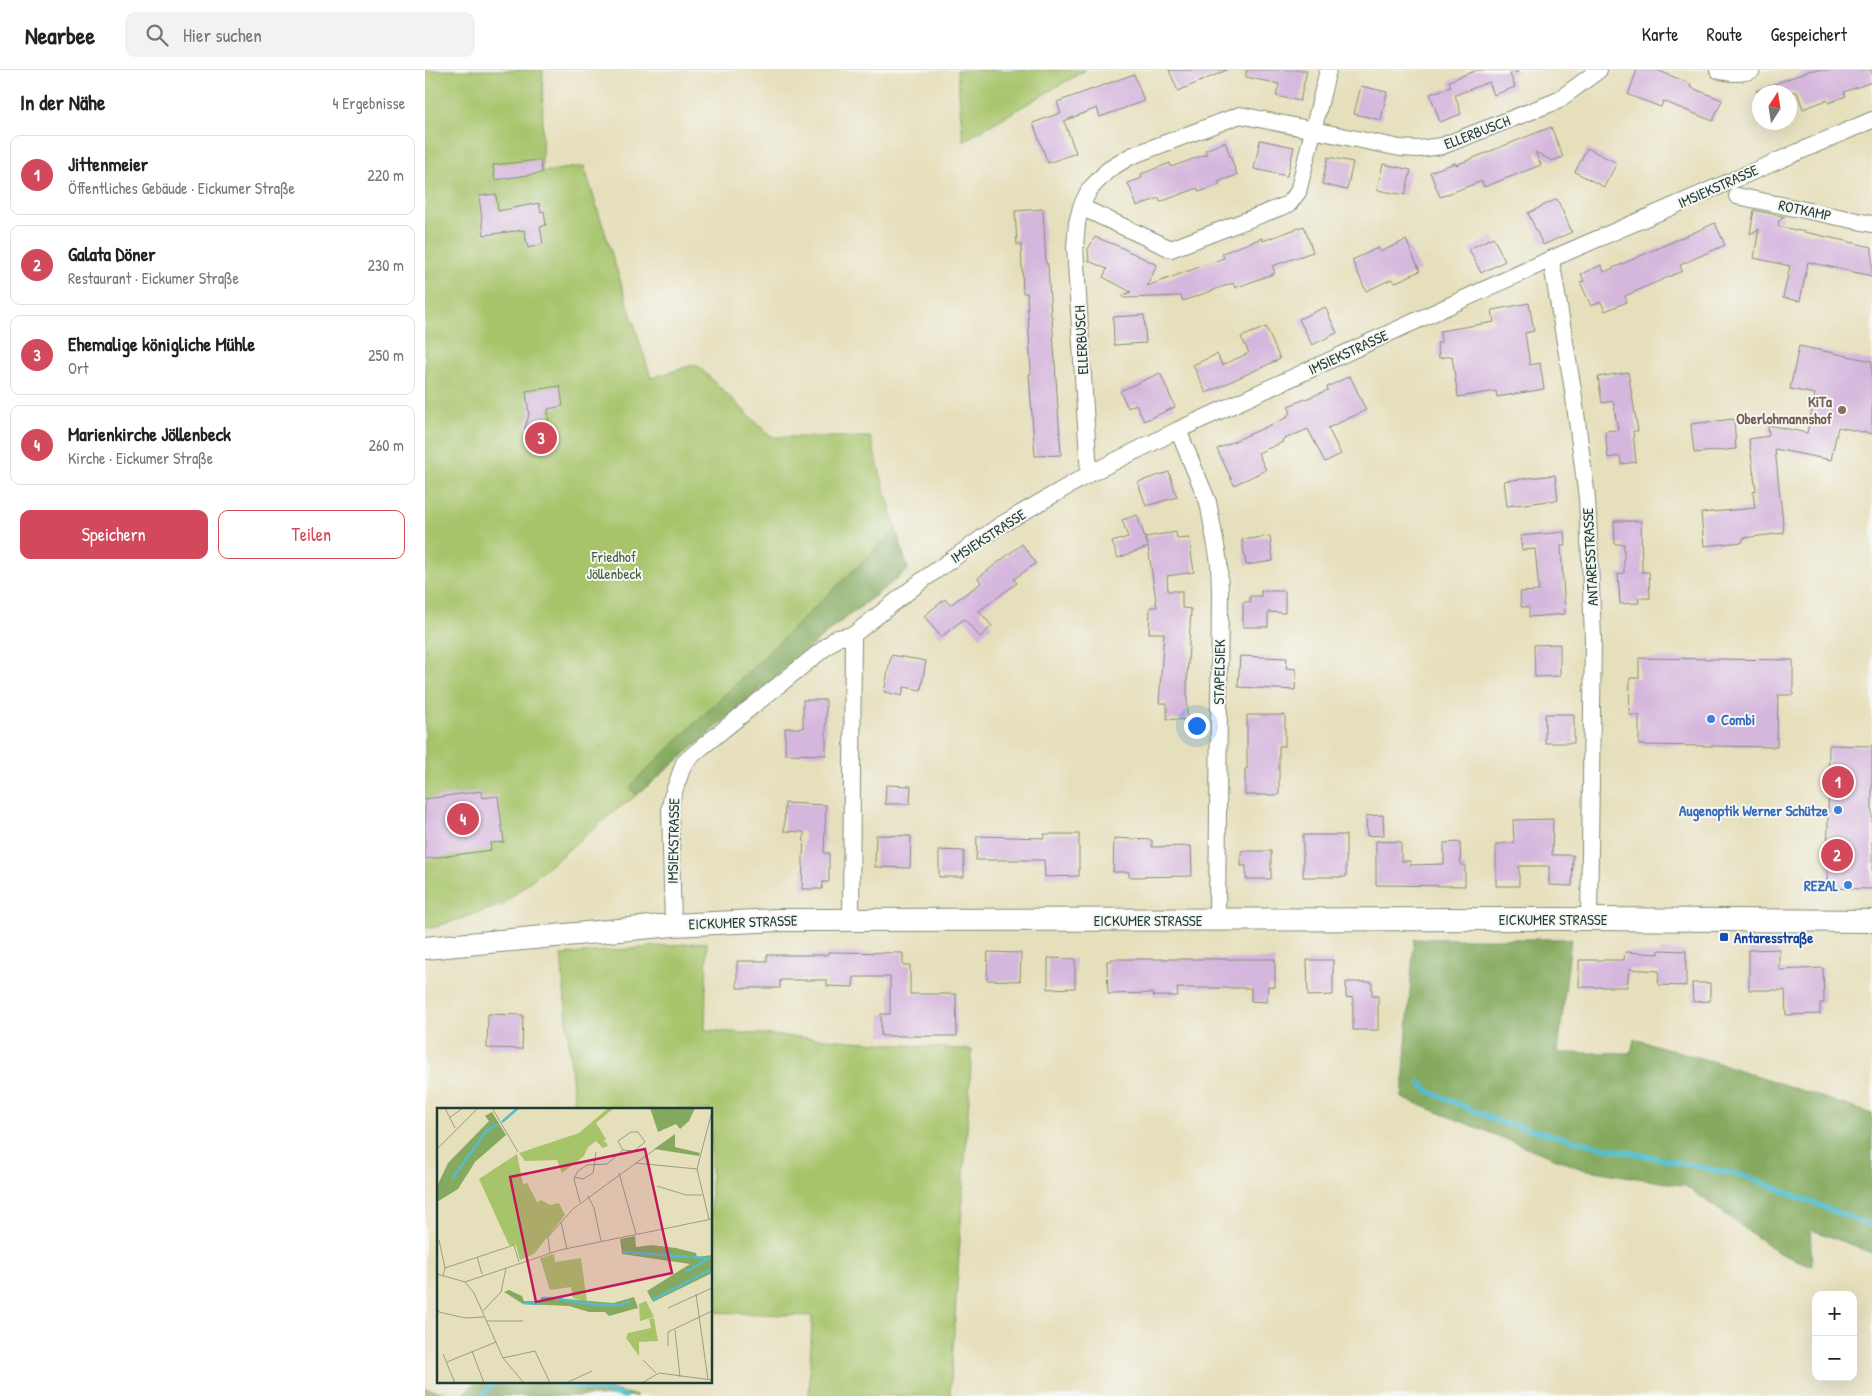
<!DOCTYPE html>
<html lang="de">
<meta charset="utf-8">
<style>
body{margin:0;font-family:"Patrick Hand",sans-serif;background:#f2f2f2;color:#222}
.controls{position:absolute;right:15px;bottom:15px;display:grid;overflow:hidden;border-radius:10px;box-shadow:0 5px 20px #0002}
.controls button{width:45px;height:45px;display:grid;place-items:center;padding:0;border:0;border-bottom:1px solid #e0e0e0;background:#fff;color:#222;font:25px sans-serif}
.compass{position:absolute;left:1327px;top:15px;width:45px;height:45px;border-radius:50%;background:#fff;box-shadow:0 5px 20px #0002;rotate:12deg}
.you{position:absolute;left:771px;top:655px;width:18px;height:18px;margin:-12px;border:4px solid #fff;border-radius:50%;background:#1a73e8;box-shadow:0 0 0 8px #1a73e833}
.badge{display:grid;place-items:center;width:32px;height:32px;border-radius:50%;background:#d1495b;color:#fff;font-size:16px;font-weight:700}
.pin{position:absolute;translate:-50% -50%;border:2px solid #fff;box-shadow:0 1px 5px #0006}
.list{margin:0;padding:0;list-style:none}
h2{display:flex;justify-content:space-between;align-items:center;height:65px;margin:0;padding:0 20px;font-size:21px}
h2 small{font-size:16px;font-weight:400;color:#767676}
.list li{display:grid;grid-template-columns:32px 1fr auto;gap:15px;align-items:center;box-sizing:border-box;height:80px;margin:0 10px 10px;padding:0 10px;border:1px solid #e0e0e0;border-radius:10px}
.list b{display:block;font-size:19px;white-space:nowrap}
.list p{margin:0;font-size:16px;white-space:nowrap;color:#767676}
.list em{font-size:16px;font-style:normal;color:#767676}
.actions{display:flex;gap:10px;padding:15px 20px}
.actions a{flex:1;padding:11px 0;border:1px solid #d1495b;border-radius:10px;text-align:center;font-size:18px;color:#d1495b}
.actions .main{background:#d1495b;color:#fff}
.icon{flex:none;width:28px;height:28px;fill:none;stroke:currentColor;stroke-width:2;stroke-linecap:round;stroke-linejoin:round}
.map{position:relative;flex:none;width:1447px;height:1326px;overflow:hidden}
header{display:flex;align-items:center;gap:30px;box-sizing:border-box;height:70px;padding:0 25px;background:#fff;border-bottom:1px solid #e0e0e0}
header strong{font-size:24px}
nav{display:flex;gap:28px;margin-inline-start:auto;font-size:18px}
.search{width:350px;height:45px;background:#f2f2f2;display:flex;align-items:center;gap:12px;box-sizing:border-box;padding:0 18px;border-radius:10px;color:#767676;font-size:19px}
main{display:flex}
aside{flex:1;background:#fff}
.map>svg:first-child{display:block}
.green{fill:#a7c46b;stroke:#638050}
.forest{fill:#85aa5f;stroke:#52744a}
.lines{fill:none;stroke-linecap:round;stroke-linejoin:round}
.stream{stroke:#52becd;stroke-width:5.5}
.building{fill:#d5b6dd}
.minor-casing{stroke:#828e78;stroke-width:18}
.secondary-casing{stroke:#828e78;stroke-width:24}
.minor{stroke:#fff;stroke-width:16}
.secondary{stroke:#fff;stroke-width:22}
.education-dot{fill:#8d6e63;stroke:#f6f6f2;stroke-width:2}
.shop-dot{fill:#3f7fe0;stroke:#f6f6f2;stroke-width:2}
.transit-dot{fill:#1a4fb4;stroke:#f6f6f2;stroke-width:2}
.labels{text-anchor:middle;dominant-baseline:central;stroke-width:4;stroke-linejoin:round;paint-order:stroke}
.street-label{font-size:15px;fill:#1f3d34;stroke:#f6f6f2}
.education-label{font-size:15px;font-weight:bold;fill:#785e54;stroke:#f6f6f2;text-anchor:end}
.park-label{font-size:15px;fill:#415f42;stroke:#f6f6f2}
.shop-label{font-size:15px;font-weight:bold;fill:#366cbe;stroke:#f6f6f2;text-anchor:end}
.transit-label{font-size:15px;font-weight:bold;fill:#164399;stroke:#f6f6f2;text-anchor:start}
.inset-river{fill:none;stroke:#52becd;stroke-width:2.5}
.inset-road{fill:none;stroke:#969e85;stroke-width:1}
.view{fill:#c2185b;fill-opacity:0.15;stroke:#c2185b;stroke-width:2.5}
.inset-edge{fill:none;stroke:#1f3d34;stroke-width:2.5}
</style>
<header>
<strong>Nearbee</strong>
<div class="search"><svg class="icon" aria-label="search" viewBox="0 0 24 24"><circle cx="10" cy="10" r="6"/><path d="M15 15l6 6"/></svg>Hier suchen</div>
<nav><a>Karte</a><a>Route</a><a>Gespeichert</a></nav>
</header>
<main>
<aside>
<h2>In der Nähe<small>4 Ergebnisse</small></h2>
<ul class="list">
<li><span class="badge">1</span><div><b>Jittenmeier</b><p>Öffentliches Gebäude · Eickumer Straße</p></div><em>220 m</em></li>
<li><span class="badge">2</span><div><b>Galata Döner</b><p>Restaurant · Eickumer Straße</p></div><em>230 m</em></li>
<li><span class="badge">3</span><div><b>Ehemalige königliche Mühle</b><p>Ort</p></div><em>250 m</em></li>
<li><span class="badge">4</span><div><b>Marienkirche Jöllenbeck</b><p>Kirche · Eickumer Straße</p></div><em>260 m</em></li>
</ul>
<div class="actions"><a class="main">Speichern</a><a>Teilen</a></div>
</aside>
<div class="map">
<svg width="1447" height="1326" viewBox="0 0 1447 1326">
<rect width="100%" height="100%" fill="#f6f6f2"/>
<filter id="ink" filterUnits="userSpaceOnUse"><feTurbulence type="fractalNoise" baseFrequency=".02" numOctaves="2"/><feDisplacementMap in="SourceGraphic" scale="10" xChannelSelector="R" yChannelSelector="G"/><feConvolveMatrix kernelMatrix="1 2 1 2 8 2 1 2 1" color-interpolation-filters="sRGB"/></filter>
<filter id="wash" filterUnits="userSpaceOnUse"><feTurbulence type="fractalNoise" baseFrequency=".0096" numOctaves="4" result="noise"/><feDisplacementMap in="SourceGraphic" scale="20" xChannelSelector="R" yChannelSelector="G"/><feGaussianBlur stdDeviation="1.12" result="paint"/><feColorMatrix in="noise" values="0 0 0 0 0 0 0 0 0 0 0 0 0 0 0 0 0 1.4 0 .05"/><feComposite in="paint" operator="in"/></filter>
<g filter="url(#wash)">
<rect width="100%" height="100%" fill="#e6dfbb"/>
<path class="green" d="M 0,0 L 118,0 L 117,102 L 159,96 L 226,308 L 271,294 L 346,367 L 445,367 L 483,500 L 405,560 L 213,724 L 190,741 L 77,835 L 10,857 L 0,858 Z
M 532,0 L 661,0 L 538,71 Z
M 282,872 L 280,960 L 547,980 L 525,1326 L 384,1326 L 387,1246 L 286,1242 L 286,1040 L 150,1040 L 136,885 Z"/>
<path class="forest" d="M 471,459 L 483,500 L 405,560 L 213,724 L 209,723 L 206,719 L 207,714 Z
M 989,869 L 1146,869 L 1133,983 L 1206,983 L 1209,969 L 1297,994 L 1447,1044 L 1447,1183 L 1385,1159 L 1387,1196 L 1354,1183 L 1261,1116 L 1157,1099 L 977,1028 Z
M 50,1312 L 157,1312 L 212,1326 L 37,1326 Z
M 0,1318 L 32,1326 L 0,1326 Z"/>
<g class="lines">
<path class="stream" d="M 995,1013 L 1003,1021 L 1075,1052 L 1172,1076 L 1320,1106 L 1447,1156
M 131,1312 C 154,1317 177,1320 200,1326
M 58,1326 L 65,1316 L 72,1312"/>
</g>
<g id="blocks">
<path class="building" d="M 744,0 L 802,0 L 753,21 Z
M 821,0 L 882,0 L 875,31 L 851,26 L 854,14 L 821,7 Z
M 1052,0 L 1092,0 L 1093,2 L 1085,4 L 1090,17 L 1069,25 L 1064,12 L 1030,25 L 1036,44 L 1015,52 L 1005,24 L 1026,17 L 1024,11 Z
M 1212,0 L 1232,0 L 1266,14 L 1265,17 L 1297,30 L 1288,51 L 1238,31 L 1236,37 L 1203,25 Z
M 1387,0 L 1447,0 L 1447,12 L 1419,22 L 1421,26 L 1404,33 L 1402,30 L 1378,39 L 1372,22 L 1332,22 L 1331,21 Z
M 709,4 L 719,31 L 675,47 L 672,38 L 639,51 L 651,83 L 623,93 L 608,53 L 635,43 L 636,44 L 632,32 Z
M 936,16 L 962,22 L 956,50 L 929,44 Z
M 1126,57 L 1138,87 L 1127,91 L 1110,82 L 1116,95 L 1059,117 L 1057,111 L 1015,127 L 1005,102 L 1030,93 L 1031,95 Z
M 835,70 L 869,77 L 862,106 L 829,99 Z
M 800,72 L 812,105 L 793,112 L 794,115 L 774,122 L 773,118 L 735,132 L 734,128 L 712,136 L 703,113 L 717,108 L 716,104 L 745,93 L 746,97 L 782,84 L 780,80 Z
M 1162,78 L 1192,93 L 1179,117 L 1150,102 Z
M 903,87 L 928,92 L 922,120 L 897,114 Z
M 115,90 L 117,103 L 70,110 L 68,95 Z
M 958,94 L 986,100 L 980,125 L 952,120 Z
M 71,124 L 73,141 L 114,133 L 116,142 L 119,141 L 121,155 L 115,157 L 118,174 L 103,178 L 99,160 L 59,165 L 54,126 Z
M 1132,129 L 1147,162 L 1118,175 L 1103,143 Z
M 618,139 L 621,194 L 623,194 L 626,246 L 627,246 L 636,385 L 610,386 L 604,304 L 606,304 L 602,223 L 598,223 L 596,174 L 592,175 L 590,141 Z
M 1329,140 L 1361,147 L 1354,150 L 1353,156 L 1447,177 L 1447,206 L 1383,192 L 1375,231 L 1358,228 L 1365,196 L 1329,188 L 1334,159 L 1325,164 Z
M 1290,153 L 1300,175 L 1255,195 L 1257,201 L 1200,226 L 1202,232 L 1180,241 L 1176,232 L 1166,236 L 1155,212 L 1159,211 L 1156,204 L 1176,195 L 1179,202 Z
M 879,156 L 888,182 L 847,196 L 850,203 L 810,218 L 808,213 L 758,231 L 756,226 L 699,228 L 698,225 L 706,222 L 678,207 L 682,199 L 664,191 L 663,179 L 670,167 L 693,176 L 732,195 L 722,216 L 799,188 L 797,183 L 837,168 L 838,171 Z
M 1068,167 L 1080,191 L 1056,203 L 1044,179 Z
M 981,170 L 995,201 L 969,213 L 967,209 L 941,221 L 927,190 L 953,178 L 955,182 Z
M 1104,233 L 1109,261 L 1100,263 L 1105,295 L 1115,293 L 1119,319 L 1072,327 L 1071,321 L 1033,327 L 1027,286 L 1014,288 L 1012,273 L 1016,272 L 1015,261 L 1069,252 L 1067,240 Z
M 900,237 L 912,263 L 887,275 L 874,249 Z
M 719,245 L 721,273 L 689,275 L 688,247 Z
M 841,257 L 855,289 L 781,323 L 768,295 L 792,284 L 797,295 L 824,283 L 816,267 Z
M 1374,276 L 1447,291 L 1447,364 L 1413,357 L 1406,390 L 1350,379 L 1359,463 L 1318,468 L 1318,472 L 1279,476 L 1276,443 L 1330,438 L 1328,422 L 1331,421 L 1324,369 L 1344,366 L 1343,355 L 1382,363 L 1390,324 L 1365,319 Z
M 1203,302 L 1213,361 L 1208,361 L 1211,392 L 1196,394 L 1195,386 L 1183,388 L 1180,361 L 1193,360 L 1188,331 L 1177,333 L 1173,307 Z
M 735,303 L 750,337 L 719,351 L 711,334 L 703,338 L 695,321 Z
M 925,306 L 941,340 L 903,358 L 916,384 L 900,392 L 883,359 L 857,370 L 858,372 L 833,383 L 841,400 L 809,415 L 792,379 L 863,347 L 862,345 L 866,343 L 863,336 L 903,320 L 902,317 Z
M 135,316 L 138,336 L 123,339 L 124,359 L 122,364 L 119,367 L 109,368 L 105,366 L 100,358 L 104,345 L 101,321 Z
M 1309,349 L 1311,379 L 1269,383 L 1266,354 Z
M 744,402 L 752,427 L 721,436 L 713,412 Z
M 1130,405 L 1133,430 L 1082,436 L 1079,411 Z
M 712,445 L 723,476 L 721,467 L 751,462 L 752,469 L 764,468 L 769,502 L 742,506 L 743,521 L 757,521 L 757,538 L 766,539 L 762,611 L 762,650 L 742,649 L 742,633 L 734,633 L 739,563 L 724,563 L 725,537 L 732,537 L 723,477 L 693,488 L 687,472 L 703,467 L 697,450 Z
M 1189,451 L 1216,451 L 1217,502 L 1224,502 L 1225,528 L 1213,528 L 1214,533 L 1195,534 L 1193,504 L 1199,503 L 1199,474 L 1190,474 Z
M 1139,462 L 1140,476 L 1136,476 L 1140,544 L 1104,547 L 1104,537 L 1096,537 L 1095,522 L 1114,521 L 1110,479 L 1097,480 L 1095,466 Z
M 845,466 L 848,491 L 821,495 L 817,470 Z
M 597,474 L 611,493 L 589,509 L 592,513 L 554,541 L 567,556 L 555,567 L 539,549 L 516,567 L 499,546 L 520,529 L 525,535 L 556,513 L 553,508 Z
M 836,521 L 860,521 L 860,543 L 843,542 L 843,557 L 818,557 L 818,532 L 825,532 L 825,526 L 836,526 Z
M 1135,574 L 1135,606 L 1110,607 L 1109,575 Z
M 466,585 L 501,591 L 496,620 L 479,617 L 477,626 L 459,622 Z
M 815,586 L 862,588 L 861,598 L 871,599 L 870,620 L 813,617 Z
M 1214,588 L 1368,590 L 1368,625 L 1353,625 L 1352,677 L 1214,675 L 1214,645 L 1204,645 L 1205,608 L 1214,608 Z
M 378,630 L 401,630 L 401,685 L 360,684 L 360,658 L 378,658 Z
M 1120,644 L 1149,644 L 1149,673 L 1120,673 Z
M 822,645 L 860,645 L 860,676 L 854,676 L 854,725 L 820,725 L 820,699 L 822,699 Z
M 1404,675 L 1447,676 L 1447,819 L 1402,818 Z
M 461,715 L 486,716 L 485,734 L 460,734 Z
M 56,721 L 57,728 L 73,726 L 79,772 L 65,773 L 66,780 L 0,789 L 0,729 Z
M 360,733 L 401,735 L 399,783 L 404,783 L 404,812 L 398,812 L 397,819 L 377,819 L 379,762 L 359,761 Z
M 958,745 L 959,765 L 942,766 L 941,746 Z
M 1128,749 L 1127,785 L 1148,785 L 1147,816 L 1124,815 L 1124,796 L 1094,796 L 1094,816 L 1071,816 L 1071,774 L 1089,773 L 1088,750 Z
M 619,764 L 654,764 L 654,806 L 620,807 L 619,790 L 551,790 L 552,766 L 619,768 Z
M 451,765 L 486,766 L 485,798 L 450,797 Z
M 878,765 L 921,765 L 921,807 L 878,807 Z
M 689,768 L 727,770 L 727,777 L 766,776 L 767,806 L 704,807 L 704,802 L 688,802 Z
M 951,771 L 976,772 L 976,791 L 985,791 L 985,795 L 1019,794 L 1019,773 L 1035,772 L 1036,795 L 1040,795 L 1040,816 L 951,815 Z
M 514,780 L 539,781 L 539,807 L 514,807 Z
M 816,781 L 846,781 L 846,809 L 821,809 L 821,796 L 816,796 Z
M 1354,879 L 1354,900 L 1398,898 L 1399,933 L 1395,933 L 1395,944 L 1361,945 L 1360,920 L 1324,920 L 1324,880 Z
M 1234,880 L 1261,881 L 1261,916 L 1233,915 L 1234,901 L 1204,899 L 1202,917 L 1154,917 L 1154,890 L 1199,890 L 1200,882 L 1234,884 Z
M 403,882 L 478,883 L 478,895 L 485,895 L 485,924 L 531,924 L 532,966 L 456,966 L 456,944 L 465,944 L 465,907 L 429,907 L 428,917 L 402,916 L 402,910 L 355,910 L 355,918 L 312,918 L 312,891 L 342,891 L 342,885 L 402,885 Z
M 563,882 L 596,883 L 595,911 L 562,910 Z
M 623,888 L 650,889 L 650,918 L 623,919 Z
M 686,889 L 850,889 L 850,917 L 843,916 L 842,932 L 826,931 L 826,918 L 752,918 L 753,926 L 728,926 L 728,923 L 683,924 L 682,891 L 686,891 Z
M 882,890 L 908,890 L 908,925 L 883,926 Z
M 921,912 L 947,912 L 947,926 L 953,926 L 953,960 L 928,960 L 928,927 L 921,928 Z
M 1267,913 L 1285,913 L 1285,931 L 1268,932 Z
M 63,944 L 98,945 L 97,979 L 62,978 Z"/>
</g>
</g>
<g filter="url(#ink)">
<use href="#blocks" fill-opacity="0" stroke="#828e78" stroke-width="1"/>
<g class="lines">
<defs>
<path id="minor" d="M 1293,0 C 1304,4 1317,4 1327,0
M 1312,126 L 1447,154
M 656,137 L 746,179 L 864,134 L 873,122 L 903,0
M 1126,189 L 1148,320 L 1162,428 L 1164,467 L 1168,568 L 1164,849
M 753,360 L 783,432 L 794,492 L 795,523 L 792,850
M 664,404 L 650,177 L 652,153 L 656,137 L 664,120 L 683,100 L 706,86 L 815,45 L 975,78 L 993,79 L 1017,76 L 1132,31 L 1174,0
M 426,850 L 428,565
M 248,855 L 245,738 L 247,727 L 259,693 L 272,681 L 412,568 L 428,565 L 499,509 L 574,456 L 664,404 L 753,360 L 1126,189 L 1447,50"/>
<path id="secondary" d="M 0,878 L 248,855 L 353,850 L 1164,849 L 1447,851"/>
</defs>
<use href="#minor" class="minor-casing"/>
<use href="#secondary" class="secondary-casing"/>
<use href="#minor" class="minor"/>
<use href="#secondary" class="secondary"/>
</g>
</g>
<circle class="education-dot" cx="1417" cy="340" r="5"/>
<g class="shop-dot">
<circle cx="1286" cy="649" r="5"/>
<circle cx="1413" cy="740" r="5"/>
<circle cx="1423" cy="815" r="5"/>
</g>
<rect class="transit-dot" x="1294" y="862" width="10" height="10" rx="2.5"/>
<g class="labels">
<g class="street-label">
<text transform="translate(1052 62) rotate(-21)">ELLERBUSCH</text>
<text transform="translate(1293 116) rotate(-24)">IMSIEKSTRASSE</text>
<text transform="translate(1380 140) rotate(12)">ROTKAMP</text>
<text transform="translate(656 270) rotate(-93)">ELLERBUSCH</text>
<text transform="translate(923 282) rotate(-25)">IMSIEKSTRASSE</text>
<text transform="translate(563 466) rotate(-33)">IMSIEKSTRASSE</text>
<text transform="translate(1165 487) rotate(-93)">ANTARESSTRASSE</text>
<text transform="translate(794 602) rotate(-89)">STAPELSIEK</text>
<text transform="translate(248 771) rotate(-89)">IMSIEKSTRASSE</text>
<text x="1128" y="849">EICKUMER STRASSE</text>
<text x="723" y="850">EICKUMER STRASSE</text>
<text transform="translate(318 852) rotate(-2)">EICKUMER STRASSE</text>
</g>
<g class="education-label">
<text x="1407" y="331">KiTa<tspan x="1407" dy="17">Oberlohmannshof</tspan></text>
</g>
<g class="park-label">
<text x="189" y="486">Friedhof<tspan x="189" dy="17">Jöllenbeck</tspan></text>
</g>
<g class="shop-label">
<text x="1296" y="649" text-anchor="start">Combi</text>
<text x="1403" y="740">Augenoptik Werner Schütze</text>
<text x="1413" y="815">REZAL</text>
</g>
<g class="transit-label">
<text x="1309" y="867">Antaresstraße</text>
</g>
</g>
<g transform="translate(12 1038)">
<rect width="275" height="275" fill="#e6dfbb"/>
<path d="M 171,0 L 177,0 L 159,15 L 169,31 L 165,34 L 168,33 L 171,38 L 166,40 L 159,33 L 151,39 L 147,48 L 125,65 L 120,52 L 88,53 L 82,45 L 142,25 ZM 80,46 L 86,76 L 90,75 L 100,94 L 104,92 L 113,97 L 122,95 L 128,107 L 97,146 L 83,152 L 79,137 L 72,137 L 42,71 ZM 117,146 L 118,154 L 144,150 L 150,194 L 136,190 L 134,179 L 113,182 L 103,150 ZM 209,193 L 217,209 L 203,213 L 202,196 ZM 217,210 L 221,233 L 202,234 L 202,248 L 189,230 L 191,225 L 214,220 L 212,211 Z" fill="#a7c46b"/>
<path d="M 213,0 L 258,0 L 252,13 L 243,21 L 239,16 L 221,24 ZM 55,4 L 69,27 L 38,54 L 21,81 L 0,94 L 0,78 L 11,55 L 52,13 L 48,8 ZM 238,26 L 238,39 L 263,45 L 262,48 L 217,41 ZM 198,128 L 199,139 L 214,137 L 239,140 L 259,145 L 260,149 L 275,147 L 275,165 L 216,194 L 210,183 L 253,156 L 185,146 L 183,131 ZM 72,182 L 85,188 L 87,193 L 102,193 L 105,189 L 176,195 L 197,189 L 201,200 L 172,208 L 168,204 L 152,204 L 132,198 L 86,196 L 67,184 Z" fill="#85aa5f"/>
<path class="inset-river" d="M 65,14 L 81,0M 15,71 L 50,22 L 61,16M 186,144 L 253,149M 255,149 L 275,151M 249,164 L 271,151M 215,192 L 275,161M 86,195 L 101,196 L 107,190 L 115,190 L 160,197 L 183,197 L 193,193"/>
<path class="inset-road" d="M 8,0 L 18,20M 55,0 L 81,44M 12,10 L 26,0M 0,41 L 41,0M 198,55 L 260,61M 182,65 L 199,126M 137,69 L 146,71 L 156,65 L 159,44M 220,78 L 249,87 L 265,87M 151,88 L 157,100 L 164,133M 143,94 L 137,71 L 141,63 L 150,57 L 170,56 L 186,42 L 197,43 L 208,34 L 201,24 L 194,24 L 181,33 L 186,42M 272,111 L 260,61 L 275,3M 124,114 L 130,141M 2,132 L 8,160 L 6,167M 113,145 L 111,129 L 136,101 L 228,34M 40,149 L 45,166M 8,160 L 77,137 L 82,154M 0,166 L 28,174 L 123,142 L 275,111M 28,174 L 37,185 L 66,250 L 87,275M 259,186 L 271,272M 0,200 L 2,204 L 28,210 L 47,209M 231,200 L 275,180M 46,203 L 64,184 L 69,160M 50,213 L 86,213M 238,222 L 243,269M 231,238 L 231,224 L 275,203M 35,243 L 47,275M 6,246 L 18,275M 66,250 L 98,243 L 113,275M 206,252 L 219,265M 10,254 L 59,234M 129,275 L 155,263M 205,275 L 222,265 L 275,272"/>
<path class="view" d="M 208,41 L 235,165 L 99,194 L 73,69 Z"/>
<rect width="275" height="275" class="inset-edge"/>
</g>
</svg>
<div class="controls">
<button>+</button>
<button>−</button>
</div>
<svg class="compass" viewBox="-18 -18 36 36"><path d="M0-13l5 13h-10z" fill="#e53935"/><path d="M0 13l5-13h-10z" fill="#767676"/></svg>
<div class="you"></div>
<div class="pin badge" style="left:1413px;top:712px">1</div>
<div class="pin badge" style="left:1412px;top:785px">2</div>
<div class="pin badge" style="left:116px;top:368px">3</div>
<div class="pin badge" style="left:38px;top:749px">4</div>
</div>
</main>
